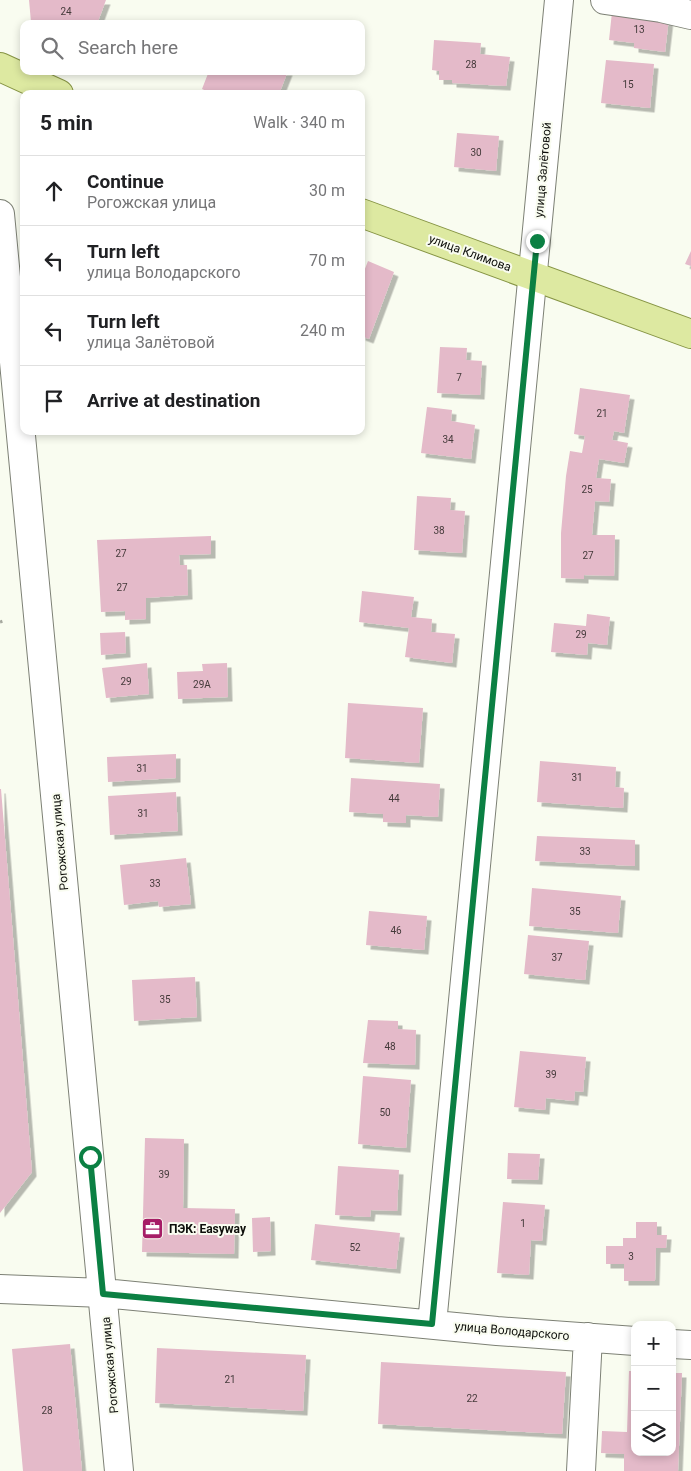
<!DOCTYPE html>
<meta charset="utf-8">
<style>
body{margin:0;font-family:Roboto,sans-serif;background:#f2f2f2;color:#202124}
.controls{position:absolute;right:15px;bottom:15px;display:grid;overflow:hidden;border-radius:10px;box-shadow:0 2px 8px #0003}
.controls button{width:45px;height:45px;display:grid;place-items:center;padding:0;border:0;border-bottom:1px solid #e0e0e0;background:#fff;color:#202124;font:25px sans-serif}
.stop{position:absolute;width:15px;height:15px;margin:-11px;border:4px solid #0b8043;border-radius:50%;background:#fff}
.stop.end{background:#0b8043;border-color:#fff;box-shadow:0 1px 5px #0008}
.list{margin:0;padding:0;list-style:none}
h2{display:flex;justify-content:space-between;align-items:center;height:65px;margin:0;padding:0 20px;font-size:21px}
h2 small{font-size:16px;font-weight:400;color:#757577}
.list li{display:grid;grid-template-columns:32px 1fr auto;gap:15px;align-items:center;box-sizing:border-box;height:70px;padding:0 20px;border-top:1px solid #e0e0e0}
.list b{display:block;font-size:19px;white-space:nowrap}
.list p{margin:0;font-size:16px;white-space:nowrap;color:#757577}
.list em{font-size:16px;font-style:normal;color:#757577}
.icon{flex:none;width:28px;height:28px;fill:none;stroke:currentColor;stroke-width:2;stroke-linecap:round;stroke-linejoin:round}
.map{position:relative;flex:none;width:691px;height:1471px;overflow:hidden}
.search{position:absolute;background:#fff;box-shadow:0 2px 8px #0003;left:20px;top:20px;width:345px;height:55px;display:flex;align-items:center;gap:12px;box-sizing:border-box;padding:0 18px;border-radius:10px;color:#757577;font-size:19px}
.panel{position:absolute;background:#fff;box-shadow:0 2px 8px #0003;left:20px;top:90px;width:345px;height:345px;border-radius:10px}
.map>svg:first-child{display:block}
.building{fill:#e4bac9;filter:url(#shadow)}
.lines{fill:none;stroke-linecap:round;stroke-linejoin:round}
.minor-casing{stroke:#7d8075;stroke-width:30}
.major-casing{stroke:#869444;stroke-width:30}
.path{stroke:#a6a89f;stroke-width:3;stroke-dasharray:2.5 4;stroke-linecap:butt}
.minor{stroke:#fff;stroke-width:28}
.major{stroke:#dde9a1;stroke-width:28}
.route{stroke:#0b8043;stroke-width:6}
.labels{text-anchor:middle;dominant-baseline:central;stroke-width:4;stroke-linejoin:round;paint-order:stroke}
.number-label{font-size:10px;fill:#443a3a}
.street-label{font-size:12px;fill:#0e0f0b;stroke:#f9fcf0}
.poi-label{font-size:12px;font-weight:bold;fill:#0e0f0b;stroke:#f9fcf0;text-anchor:start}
</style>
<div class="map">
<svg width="691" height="1471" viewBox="0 0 691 1471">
<defs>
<filter id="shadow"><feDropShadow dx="4.5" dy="4.5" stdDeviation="0" flood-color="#0004"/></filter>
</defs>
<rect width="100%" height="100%" fill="#f9fcf0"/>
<path class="building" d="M 29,0 L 106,0 L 97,24 L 35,24 L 31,22 Z
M 612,12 L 669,18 L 665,52 L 634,48 L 634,43 L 609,40 Z
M 434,40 L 481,43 L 480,54 L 510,57 L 506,86 L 452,83 L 452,80 L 439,80 L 439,71 L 432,70 Z
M 606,60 L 654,64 L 650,108 L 601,103 Z
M 209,71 L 288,71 L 279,94 L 213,94 L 202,89 Z
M 457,133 L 499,136 L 496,171 L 454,167 Z
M 691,251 L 691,266 L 685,264 Z
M 368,261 L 394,272 L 369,339 L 361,336 L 361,279 Z
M 440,347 L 467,348 L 466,360 L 482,361 L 480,395 L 437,393 Z
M 580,388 L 630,395 L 624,433 L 614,431 L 612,440 L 628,443 L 624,463 L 599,459 L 596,478 L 611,479 L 609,502 L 595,501 L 592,535 L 615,535 L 614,576 L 584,575 L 584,579 L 561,578 L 561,533 L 566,476 L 570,451 L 582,453 L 585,436 L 574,434 Z
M 427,407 L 452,410 L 451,421 L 475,425 L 471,459 L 421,453 Z
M 417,496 L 451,498 L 450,510 L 465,511 L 462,553 L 414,550 Z
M 211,536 L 211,554 L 179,555 L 180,565 L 187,565 L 188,595 L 146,598 L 146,619 L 125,620 L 125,611 L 101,612 L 97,540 Z
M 362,591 L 414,597 L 411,617 L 432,619 L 431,632 L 455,634 L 452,663 L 405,657 L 409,628 L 359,622 Z
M 587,614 L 610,617 L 607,645 L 588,643 L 587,655 L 551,652 L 554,623 L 586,626 Z
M 125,632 L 126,653 L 101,655 L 100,633 Z
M 147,663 L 149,694 L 106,698 L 102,668 Z
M 227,663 L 228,697 L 178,699 L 177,672 L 203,671 L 202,664 Z
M 348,703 L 423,708 L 419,763 L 345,758 Z
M 176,754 L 176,778 L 108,782 L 107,757 Z
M 540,761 L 616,767 L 615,787 L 624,788 L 623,808 L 537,802 Z
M 351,778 L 440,784 L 438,817 L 406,815 L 406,823 L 383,822 L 383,814 L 349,812 Z
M 0,789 L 1,789 L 32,1172 L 0,1213 Z
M 176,792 L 178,831 L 110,835 L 108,796 Z
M 537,836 L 635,840 L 635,866 L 535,861 Z
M 186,858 L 191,904 L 159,907 L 158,901 L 124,905 L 120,865 Z
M 532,888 L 621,896 L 618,933 L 529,926 Z
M 369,911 L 427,916 L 424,950 L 366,945 Z
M 528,935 L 589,941 L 585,980 L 524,974 Z
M 195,977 L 197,1017 L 134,1021 L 132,980 Z
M 368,1020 L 398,1021 L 398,1029 L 416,1030 L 415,1065 L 363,1063 Z
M 520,1051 L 586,1057 L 583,1092 L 575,1091 L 574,1101 L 546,1098 L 545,1110 L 514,1107 Z
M 363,1076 L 411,1080 L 406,1148 L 358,1144 Z
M 145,1138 L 184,1139 L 183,1208 L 235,1209 L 234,1254 L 142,1252 Z
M 508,1153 L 540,1154 L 538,1180 L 507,1179 Z
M 338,1166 L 399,1170 L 397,1211 L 371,1210 L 370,1217 L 335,1215 Z
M 503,1202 L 545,1205 L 542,1241 L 531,1240 L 529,1275 L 497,1273 Z
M 270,1217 L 271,1251 L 253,1252 L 252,1218 Z
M 636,1222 L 657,1222 L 657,1235 L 667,1235 L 666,1248 L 656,1248 L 655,1281 L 624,1281 L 624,1264 L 606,1264 L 606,1246 L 623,1246 L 623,1238 L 636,1238 Z
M 315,1224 L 400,1233 L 396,1269 L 311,1260 Z
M 70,1344 L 82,1471 L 23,1471 L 12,1349 Z
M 157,1348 L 306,1355 L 303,1411 L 155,1403 Z
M 381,1362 L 566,1372 L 562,1434 L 378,1424 Z
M 629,1371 L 635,1371 L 635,1452 L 672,1452 L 672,1373 L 682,1373 L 678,1471 L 624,1471 L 624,1454 L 601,1453 L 602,1431 L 627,1432 Z"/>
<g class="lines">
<defs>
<path id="minor" d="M 605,0 L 661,8 L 691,15
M 0,214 L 119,1471
M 0,1289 L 103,1293 L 497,1331 L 635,1341
M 432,1324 L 559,0
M 672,1344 L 691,1345
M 581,1471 L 588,1337"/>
<path id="major" d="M 0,67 L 59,94
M 361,213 L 691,334"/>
</defs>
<use href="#minor" class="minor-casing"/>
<use href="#major" class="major-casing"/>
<path class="path" d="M 0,622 L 3,621"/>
<use href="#minor" class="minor"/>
<use href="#major" class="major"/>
</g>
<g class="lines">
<path class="route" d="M 90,1157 L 103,1294 L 432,1324 L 537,241"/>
</g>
<defs>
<symbol id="office-square" viewBox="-11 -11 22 22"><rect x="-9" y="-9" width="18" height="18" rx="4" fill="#a61d66" stroke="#f9fcf0"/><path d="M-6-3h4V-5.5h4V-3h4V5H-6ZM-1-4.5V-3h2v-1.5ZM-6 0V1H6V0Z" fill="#fff"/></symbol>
</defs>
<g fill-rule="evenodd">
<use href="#office-square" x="140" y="1216" width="25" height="25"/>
</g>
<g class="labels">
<g class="number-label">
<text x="66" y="11">24</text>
<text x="639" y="29">13</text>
<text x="471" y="64">28</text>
<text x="628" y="84">15</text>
<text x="476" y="152">30</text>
<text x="459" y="377">7</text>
<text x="602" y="413">21</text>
<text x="448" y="439">34</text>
<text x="587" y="489">25</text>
<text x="439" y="530">38</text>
<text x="121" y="553">27</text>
<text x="588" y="555">27</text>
<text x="122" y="587">27</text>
<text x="581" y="634">29</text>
<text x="126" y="681">29</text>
<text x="202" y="684">29А</text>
<text x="142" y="768">31</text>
<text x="577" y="777">31</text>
<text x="394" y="798">44</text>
<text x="143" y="813">31</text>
<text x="585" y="851">33</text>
<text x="155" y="883">33</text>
<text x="575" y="911">35</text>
<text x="396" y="930">46</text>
<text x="557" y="957">37</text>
<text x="165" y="999">35</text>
<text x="390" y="1046">48</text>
<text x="551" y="1074">39</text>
<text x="385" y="1112">50</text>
<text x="164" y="1174">39</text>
<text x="523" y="1223">1</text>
<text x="355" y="1247">52</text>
<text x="631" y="1256">3</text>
<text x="230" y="1379">21</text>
<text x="472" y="1398">22</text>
<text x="47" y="1410">28</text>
</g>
<g class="street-label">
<text transform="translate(543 170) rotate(-85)">улица Залётовой</text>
<text transform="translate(470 253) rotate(20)">улица Климова</text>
<text transform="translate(60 842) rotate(-95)">Рогожская улица</text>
<text transform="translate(512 1331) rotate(5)">улица Володарского</text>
<text transform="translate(110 1365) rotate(-95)">Рогожская улица</text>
</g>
<g class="poi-label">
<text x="169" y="1229">ПЭК: Easyway</text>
</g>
</g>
</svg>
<div class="controls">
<button>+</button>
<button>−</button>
<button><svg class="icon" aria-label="layers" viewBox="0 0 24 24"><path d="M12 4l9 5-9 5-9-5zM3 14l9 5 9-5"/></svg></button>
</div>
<div class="stop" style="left:90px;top:1157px"></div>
<div class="stop end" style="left:537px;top:241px"></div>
<div class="search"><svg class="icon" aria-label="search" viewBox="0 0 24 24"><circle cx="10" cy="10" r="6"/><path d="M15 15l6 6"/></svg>Search here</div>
<section class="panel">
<h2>5 min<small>Walk · 340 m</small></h2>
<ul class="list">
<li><svg class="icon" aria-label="ahead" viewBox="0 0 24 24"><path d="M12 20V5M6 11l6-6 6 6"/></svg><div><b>Continue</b><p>Рогожская улица</p></div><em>30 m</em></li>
<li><svg class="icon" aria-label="left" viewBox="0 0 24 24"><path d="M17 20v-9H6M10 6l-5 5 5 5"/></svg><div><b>Turn left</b><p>улица Володарского</p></div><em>70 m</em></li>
<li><svg class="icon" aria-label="left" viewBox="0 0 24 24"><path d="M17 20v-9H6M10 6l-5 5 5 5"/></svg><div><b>Turn left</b><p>улица Залётовой</p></div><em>240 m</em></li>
<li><svg class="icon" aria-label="arrive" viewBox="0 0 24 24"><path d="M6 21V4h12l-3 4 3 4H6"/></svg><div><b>Arrive at destination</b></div></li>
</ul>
</section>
</div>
